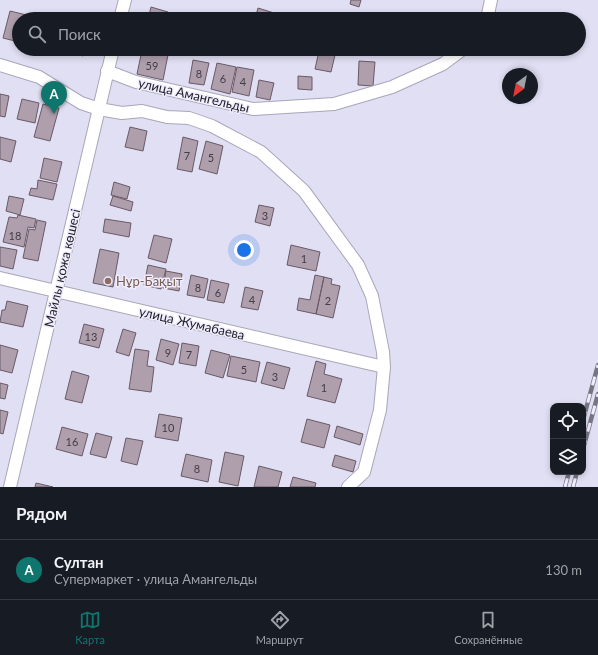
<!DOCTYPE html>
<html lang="ru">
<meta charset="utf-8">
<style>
body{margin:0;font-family:Lato,sans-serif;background:#20242c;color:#f1f3f6}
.controls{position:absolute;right:12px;bottom:12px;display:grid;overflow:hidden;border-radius:8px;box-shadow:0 2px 6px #0003}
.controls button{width:36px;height:36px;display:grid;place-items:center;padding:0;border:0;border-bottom:1px solid #363941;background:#171b24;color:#f1f3f6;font:20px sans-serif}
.compass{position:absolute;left:502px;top:68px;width:36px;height:36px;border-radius:50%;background:#171b24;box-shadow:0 2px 6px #0003;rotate:212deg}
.you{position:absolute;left:244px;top:250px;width:14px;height:14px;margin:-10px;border:3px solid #fff;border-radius:50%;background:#1a73e8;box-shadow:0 0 0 6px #1a73e833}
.badge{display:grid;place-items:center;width:26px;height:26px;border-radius:50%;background:#0f766e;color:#fff;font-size:13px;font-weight:700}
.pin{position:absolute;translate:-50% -33px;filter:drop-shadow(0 1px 2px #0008)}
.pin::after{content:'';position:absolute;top:21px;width:14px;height:12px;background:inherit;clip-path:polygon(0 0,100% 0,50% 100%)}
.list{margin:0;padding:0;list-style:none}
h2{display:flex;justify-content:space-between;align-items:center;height:52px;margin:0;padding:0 16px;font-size:17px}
h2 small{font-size:13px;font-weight:400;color:#9ea1a6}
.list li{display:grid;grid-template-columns:26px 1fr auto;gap:12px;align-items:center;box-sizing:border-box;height:60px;padding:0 16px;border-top:1px solid #363941}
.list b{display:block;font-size:15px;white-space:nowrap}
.list p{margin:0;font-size:13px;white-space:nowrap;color:#9ea1a6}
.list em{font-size:13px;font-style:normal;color:#9ea1a6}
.icon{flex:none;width:22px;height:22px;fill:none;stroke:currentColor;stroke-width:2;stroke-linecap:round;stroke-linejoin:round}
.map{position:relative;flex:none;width:598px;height:487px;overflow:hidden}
.search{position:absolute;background:#171b24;box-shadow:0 2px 6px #0003;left:12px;right:12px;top:12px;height:44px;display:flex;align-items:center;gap:10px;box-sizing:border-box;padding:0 14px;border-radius:22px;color:#9ea1a6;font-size:15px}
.sheet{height:112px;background:#171b24}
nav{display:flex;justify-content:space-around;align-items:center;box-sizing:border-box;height:56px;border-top:1px solid #363941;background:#171b24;font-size:11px;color:#9ea1a6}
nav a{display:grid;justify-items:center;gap:2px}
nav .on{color:#0f766e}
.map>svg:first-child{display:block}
.building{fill:#af9eac;stroke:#695a67}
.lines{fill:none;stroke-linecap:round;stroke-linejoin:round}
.street-casing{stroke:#a9a6b9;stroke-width:14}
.street{stroke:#fff;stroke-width:12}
.rail-casing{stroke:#777683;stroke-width:4.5}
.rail{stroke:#efecfd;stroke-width:3;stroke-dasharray:9;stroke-linecap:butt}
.education-dot{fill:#8d6e63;stroke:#efecfd;stroke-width:1.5}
.labels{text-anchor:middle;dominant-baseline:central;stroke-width:3;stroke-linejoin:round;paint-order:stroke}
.number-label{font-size:11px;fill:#423d46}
.street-label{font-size:13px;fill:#1e1d24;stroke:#efecfd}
.education-label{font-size:13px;fill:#785e54;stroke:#efecfd;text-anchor:start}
</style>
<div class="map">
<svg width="598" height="487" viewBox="0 0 598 487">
<rect width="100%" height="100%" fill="#e1dff3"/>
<path class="building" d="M 351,0 L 361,0 L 359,7 L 350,4 Z
M 151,7 L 168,12 L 166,19 L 148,19 Z
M 258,8 L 274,13 L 272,19 L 255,19 Z
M 10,11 L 35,17 L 35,19 L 19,19 L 19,42 L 3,38 Z
M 62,49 L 85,49 L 83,56 Z
M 409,49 L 430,49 L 429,54 Z
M 142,50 L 168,55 L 163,80 L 137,74 Z
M 319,51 L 335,55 L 331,72 L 315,69 Z
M 193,60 L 209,63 L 204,85 L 189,83 Z
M 359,61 L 375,62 L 373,86 L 358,85 Z
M 217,63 L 236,67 L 230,94 L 211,89 Z
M 237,67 L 254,70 L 249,96 L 232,92 Z
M 298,76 L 312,77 L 312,90 L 298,89 Z
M 259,80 L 274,83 L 270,100 L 256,97 Z
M 0,94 L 9,96 L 5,117 L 0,116 Z
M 22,99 L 39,103 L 35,123 L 17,119 Z
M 43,104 L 59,108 L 50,141 L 34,137 Z
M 130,127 L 147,131 L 143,151 L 125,147 Z
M 0,137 L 16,141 L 11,162 L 0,159 Z
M 183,137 L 198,141 L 192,172 L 177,169 Z
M 206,141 L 223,146 L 217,174 L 199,169 Z
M 44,158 L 62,162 L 57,182 L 40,178 Z
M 38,180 L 57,184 L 53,200 L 29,195 L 31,188 L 37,189 Z
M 114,182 L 130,187 L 127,199 L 111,195 Z
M 9,196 L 24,199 L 20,215 L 6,211 Z
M 113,196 L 133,202 L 131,211 L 110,205 Z
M 259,205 L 274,208 L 270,226 L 255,222 Z
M 18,215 L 36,219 L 34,228 L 28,227 L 24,247 L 3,242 L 9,217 L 17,218 Z
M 105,219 L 131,223 L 129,237 L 103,232 Z
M 37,220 L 46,222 L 38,261 L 23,258 L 29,229 L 35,230 Z
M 154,235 L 172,239 L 166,263 L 148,258 Z
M 291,245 L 320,252 L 316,271 L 287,265 Z
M 0,247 L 17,250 L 13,269 L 0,266 Z
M 100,249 L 119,253 L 113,287 L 93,283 Z
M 148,265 L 166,269 L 161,289 L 144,285 Z
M 166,271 L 182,274 L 179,291 L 163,288 Z
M 191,275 L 208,279 L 204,298 L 187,295 Z
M 315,275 L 324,277 L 316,314 L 297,310 L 299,298 L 310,300 Z
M 324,277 L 332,279 L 331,284 L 340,286 L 333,318 L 316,314 Z
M 211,280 L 229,284 L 224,303 L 207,300 Z
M 245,287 L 263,291 L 258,310 L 241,307 Z
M 7,301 L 28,306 L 23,327 L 0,322 L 2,310 L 5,310 Z
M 84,324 L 104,329 L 99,348 L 79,343 Z
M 123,329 L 136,333 L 129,356 L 116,352 Z
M 161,339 L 179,344 L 173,365 L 156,360 Z
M 182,343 L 199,346 L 196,366 L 179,363 Z
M 0,345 L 18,350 L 12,373 L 0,370 Z
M 135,349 L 149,351 L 147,366 L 154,367 L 151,392 L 129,389 Z
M 211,350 L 230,355 L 223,378 L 205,373 Z
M 231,356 L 260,362 L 256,382 L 227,376 Z
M 316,361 L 326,364 L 324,374 L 342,379 L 335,403 L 307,396 Z
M 267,362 L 290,368 L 284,389 L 261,383 Z
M 72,371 L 89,376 L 82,403 L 65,399 Z
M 0,383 L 8,385 L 5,399 L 0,398 Z
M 0,410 L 8,412 L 3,434 L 0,433 Z
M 159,414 L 182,418 L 178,441 L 155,437 Z
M 307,419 L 330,425 L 324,448 L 301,442 Z
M 337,426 L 363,434 L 360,445 L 334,437 Z
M 62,427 L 88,434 L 82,456 L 56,449 Z
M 96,433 L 112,437 L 106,458 L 90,454 Z
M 126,438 L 143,441 L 137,465 L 121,461 Z
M 225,452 L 244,456 L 238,486 L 219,482 Z
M 186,454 L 212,460 L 208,482 L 181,476 Z
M 335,455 L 356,461 L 353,472 L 332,466 Z
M 259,466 L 282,472 L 278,487 L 254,487 Z
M 293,477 L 316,483 L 315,487 L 290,487 Z
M 36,483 L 53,487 L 35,487 Z"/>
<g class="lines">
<defs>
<path id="street" d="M 120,19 L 125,0
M 487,19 L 491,0
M 0,65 L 39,77 L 81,103 L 99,109 L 122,113 L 142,111 L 167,117 L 189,118 L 212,126 L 261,152 L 304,191 L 358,265 L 372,296 L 383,352 L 384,367 L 380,410 L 364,472 L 348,487
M 107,71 L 136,82 L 253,109 L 334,104 L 392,87 L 443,64 L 463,49
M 0,278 L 384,367
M 10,487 L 113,49"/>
</defs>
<use href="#street" class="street-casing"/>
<use href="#street" class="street"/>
<defs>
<path id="rail" d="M 583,420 L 598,365
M 583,449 L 598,394
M 565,487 L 569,472
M 573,487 L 577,472"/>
</defs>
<use href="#rail" class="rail-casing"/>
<use href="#rail" class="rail"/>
</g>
<circle class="education-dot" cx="108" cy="281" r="4"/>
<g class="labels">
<g class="number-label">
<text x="152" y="65">59</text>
<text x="199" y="73">8</text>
<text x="223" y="78">6</text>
<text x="243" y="81">4</text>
<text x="187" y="155">7</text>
<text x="211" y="157">5</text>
<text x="265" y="215">3</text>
<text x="15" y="235">18</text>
<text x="304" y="258">1</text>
<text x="198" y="287">8</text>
<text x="218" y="292">6</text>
<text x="252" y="299">4</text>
<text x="328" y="300">2</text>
<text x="91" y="336">13</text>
<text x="168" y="352">9</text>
<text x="189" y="354">7</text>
<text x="244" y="369">5</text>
<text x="275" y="376">3</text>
<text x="324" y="387">1</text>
<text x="168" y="427">10</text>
<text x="72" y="441">16</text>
<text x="197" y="468">8</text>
</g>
<g class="street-label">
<text transform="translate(194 95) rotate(13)">улица Амангельды</text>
<text transform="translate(62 268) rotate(-77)">Майлы қожа көшесі</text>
<text transform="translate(192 323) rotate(13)">улица Жумабаева</text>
</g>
<g class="education-label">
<text x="116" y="281">Нұр-Бақыт</text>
</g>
</g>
</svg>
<div class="controls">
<button><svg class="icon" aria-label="locate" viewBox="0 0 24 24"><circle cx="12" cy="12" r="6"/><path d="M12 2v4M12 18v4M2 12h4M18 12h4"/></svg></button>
<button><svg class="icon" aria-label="layers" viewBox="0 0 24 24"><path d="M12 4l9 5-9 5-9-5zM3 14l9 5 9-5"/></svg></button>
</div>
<svg class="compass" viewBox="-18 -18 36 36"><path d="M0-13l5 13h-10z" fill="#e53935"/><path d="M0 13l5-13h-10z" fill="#9ea1a6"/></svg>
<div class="you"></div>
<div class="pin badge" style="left:54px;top:114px">A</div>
<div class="search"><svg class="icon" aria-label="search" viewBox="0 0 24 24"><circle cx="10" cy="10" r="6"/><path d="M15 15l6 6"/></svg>Поиск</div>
</div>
<section class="sheet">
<h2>Рядом<small></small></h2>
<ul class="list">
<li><span class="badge">A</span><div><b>Султан</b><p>Супермаркет · улица Амангельды</p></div><em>130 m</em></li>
</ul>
</section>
<nav>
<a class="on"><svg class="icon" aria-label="map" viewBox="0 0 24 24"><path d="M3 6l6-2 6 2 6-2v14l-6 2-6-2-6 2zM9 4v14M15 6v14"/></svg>Карта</a>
<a><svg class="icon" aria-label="directions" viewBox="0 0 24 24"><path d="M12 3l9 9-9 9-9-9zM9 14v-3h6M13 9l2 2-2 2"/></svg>Маршрут</a>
<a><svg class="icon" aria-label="saved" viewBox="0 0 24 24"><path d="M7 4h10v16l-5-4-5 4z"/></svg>Сохранённые</a>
</nav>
